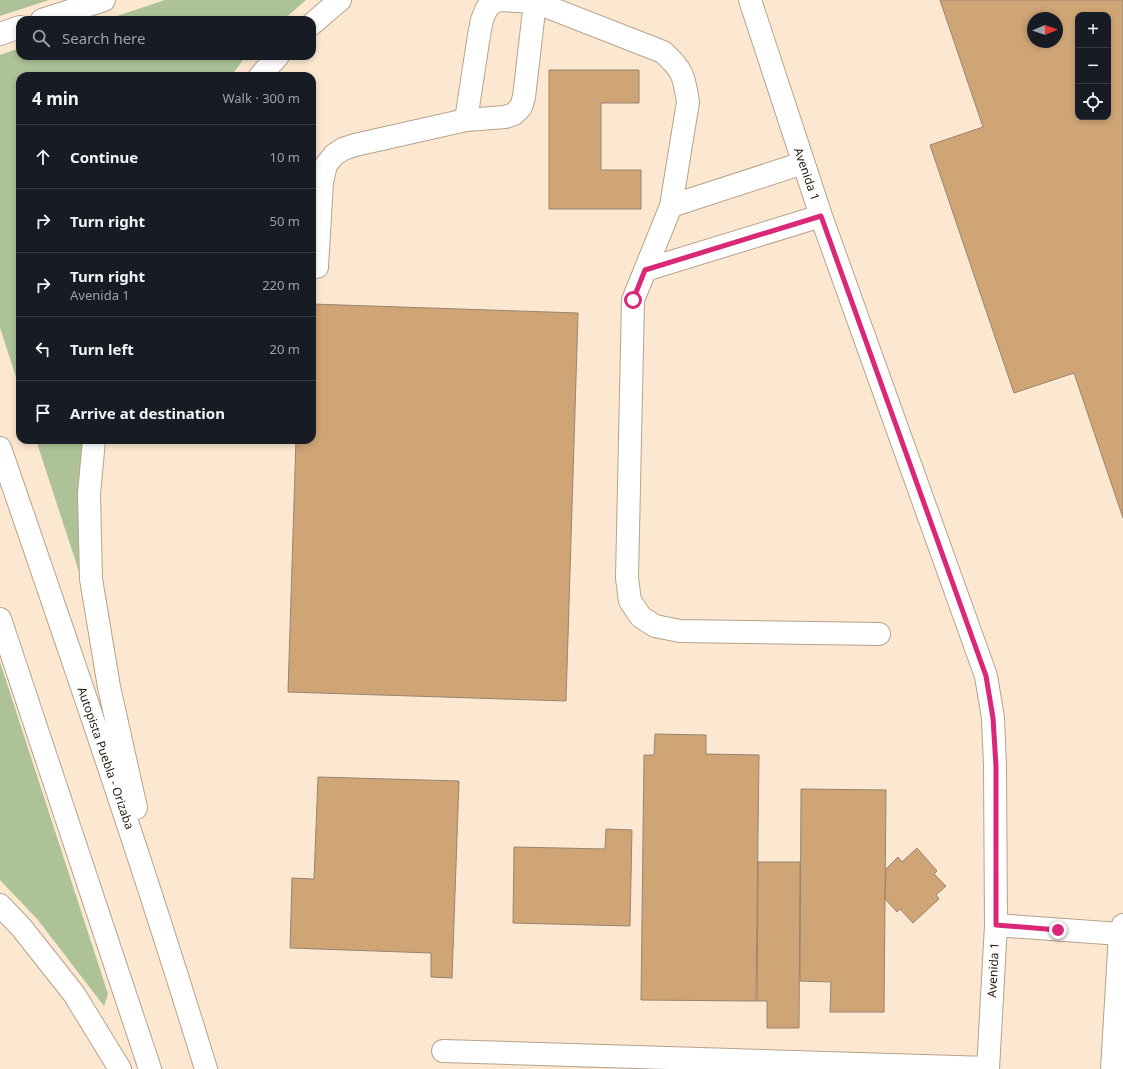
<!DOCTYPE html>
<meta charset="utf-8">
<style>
body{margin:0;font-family:"Noto Sans",sans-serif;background:#20242c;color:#f1f3f6}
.controls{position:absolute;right:12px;top:12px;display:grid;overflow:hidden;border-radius:8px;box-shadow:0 2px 6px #0003}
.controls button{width:36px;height:36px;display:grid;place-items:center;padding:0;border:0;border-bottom:1px solid #363941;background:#171b24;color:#f1f3f6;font:20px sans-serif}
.compass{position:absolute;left:1027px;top:12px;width:36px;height:36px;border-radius:50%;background:#171b24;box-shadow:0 2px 6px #0003;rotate:88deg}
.stop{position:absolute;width:12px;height:12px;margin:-9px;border:3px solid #db2777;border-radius:50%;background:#fff}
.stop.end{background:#db2777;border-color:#fff;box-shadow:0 1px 4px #0008}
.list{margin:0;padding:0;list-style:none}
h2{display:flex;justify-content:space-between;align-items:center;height:52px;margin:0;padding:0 16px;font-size:17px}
h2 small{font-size:13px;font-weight:400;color:#9ea1a6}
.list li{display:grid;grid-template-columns:26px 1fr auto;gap:12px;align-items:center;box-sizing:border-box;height:64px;padding:0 16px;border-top:1px solid #363941}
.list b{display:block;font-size:15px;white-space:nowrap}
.list p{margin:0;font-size:13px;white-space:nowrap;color:#9ea1a6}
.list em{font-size:13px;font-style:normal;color:#9ea1a6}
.icon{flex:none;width:22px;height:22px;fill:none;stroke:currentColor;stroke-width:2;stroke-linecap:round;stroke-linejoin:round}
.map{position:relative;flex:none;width:1123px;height:1069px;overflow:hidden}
.search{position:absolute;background:#171b24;box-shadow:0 2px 6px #0003;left:16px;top:16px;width:300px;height:44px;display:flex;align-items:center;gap:10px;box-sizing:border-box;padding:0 14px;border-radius:12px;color:#9ea1a6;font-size:15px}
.panel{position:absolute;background:#171b24;box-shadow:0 2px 6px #0003;left:16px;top:72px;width:300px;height:372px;border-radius:12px}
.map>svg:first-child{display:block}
.green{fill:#adc397}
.building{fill:#cfa576;stroke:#978470;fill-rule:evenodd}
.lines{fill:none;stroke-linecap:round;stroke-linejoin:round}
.minor-casing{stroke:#b5a38d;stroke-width:24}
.highway-casing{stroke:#b5a38d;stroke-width:24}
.minor{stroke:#fff;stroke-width:22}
.highway{stroke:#fff;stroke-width:22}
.route{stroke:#db2777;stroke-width:5}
.labels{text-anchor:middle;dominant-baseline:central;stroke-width:3.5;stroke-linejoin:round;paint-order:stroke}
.street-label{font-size:12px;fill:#221b13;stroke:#fff}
</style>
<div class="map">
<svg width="1123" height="1069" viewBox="0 0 1123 1069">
<rect width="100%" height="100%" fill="#fce8d1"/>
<path class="green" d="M 0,0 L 49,0 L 0,16 Z
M 165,0 L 306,0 L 283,20 L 105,20 Z
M 20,48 L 20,56 L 246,56 L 231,76 L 20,76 L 20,389 L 0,328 L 0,55 Z
M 36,440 L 83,440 L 78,513 L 82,581 Z
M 0,662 L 108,994 L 104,1006 L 38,920 L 0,880 Z"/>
<path class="building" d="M 940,0 L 1123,0 L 1123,518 L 1074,373 L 1014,393 L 930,145 L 983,127 ZM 1078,15 L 1108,15 L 1108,117 L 1078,117 ZM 1033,18 L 1057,18 L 1057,42 L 1033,42 Z
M 549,70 L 639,70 L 639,103 L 601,103 L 601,170 L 641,170 L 641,209 L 549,209 Z
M 312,304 L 578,313 L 566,701 L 288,692 L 296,440 L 312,440 Z
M 655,734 L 706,735 L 706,754 L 759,755 L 756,1001 L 641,1000 L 644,755 L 654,755 Z
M 318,777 L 459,781 L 452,978 L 431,977 L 431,953 L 290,948 L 292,878 L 314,879 Z
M 801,789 L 886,790 L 884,1012 L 830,1012 L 831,982 L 800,981 Z
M 606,829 L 632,830 L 630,926 L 513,923 L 514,847 L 605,849 Z
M 917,848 L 937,871 L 934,874 L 946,886 L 936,895 L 939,899 L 913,923 L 900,909 L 897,912 L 885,899 L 886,869 L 898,857 L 902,862 Z
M 758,862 L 800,862 L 799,1028 L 767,1028 L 767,1001 L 757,1001 Z"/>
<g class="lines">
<defs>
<path id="minor" d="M 750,0 L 821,216 L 986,676 L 993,718 L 995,766 L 996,925 L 988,1069
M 42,20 L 104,0
M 0,34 L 20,27
M 466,120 L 479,35 L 482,20 L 487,8 L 494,2 L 501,0 L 535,2
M 671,206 L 803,163
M 317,267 L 322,182 L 326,165 L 334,155 L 343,149 L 355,145 L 466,120 L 505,117 L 514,114 L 521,107 L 524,97 L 535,2 L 663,52 C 683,70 684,76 688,102 L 671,206 L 633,300 L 627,578 L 630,601 L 641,617 L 655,626 L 680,631 L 879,634
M 645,270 L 821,216
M 996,925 L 1120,934
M 443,1051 L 988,1068
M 1112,1069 L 1120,934 L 1123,925"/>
<path id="highway" d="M 312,24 L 340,0
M 260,76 L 278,56
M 94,440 L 89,494 L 91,579 L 109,687 L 136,808
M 0,448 C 71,654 142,860 206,1069
M 0,619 L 150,1069
M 0,905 L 21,927 L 74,994 L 120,1069"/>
</defs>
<use href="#minor" class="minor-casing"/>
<use href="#highway" class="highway-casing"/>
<use href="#minor" class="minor"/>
<use href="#highway" class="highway"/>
</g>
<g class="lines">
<path class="route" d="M 633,300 L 645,270 L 821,216 L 986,676 L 993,718 L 996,766 L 996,925 L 1058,930"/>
</g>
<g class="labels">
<g class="street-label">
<text transform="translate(807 174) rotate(71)">Avenida 1</text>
<text transform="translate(106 758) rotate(71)">Autopista Puebla - Orizaba</text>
<text transform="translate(993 970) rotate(-87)">Avenida 1</text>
</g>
</g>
</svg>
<div class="controls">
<button>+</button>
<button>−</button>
<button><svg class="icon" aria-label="locate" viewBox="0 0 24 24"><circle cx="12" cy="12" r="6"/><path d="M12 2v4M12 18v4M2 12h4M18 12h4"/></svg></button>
</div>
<svg class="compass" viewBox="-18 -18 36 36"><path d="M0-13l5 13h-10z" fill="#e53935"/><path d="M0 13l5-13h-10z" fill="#9ea1a6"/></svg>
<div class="stop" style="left:633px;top:300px"></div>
<div class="stop end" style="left:1058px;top:930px"></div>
<div class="search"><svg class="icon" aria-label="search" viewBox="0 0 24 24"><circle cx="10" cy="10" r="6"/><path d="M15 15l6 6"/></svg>Search here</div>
<section class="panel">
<h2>4 min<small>Walk · 300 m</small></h2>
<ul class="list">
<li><svg class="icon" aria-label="ahead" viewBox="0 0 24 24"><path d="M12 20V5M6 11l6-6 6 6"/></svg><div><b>Continue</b></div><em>10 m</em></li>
<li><svg class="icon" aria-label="right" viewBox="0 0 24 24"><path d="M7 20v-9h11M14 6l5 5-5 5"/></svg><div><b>Turn right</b></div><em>50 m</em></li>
<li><svg class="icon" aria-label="right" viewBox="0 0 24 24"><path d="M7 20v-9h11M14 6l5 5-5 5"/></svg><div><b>Turn right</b><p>Avenida 1</p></div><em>220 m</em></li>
<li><svg class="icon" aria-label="left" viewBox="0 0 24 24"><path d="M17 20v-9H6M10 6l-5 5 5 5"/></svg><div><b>Turn left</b></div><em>20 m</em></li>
<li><svg class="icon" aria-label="arrive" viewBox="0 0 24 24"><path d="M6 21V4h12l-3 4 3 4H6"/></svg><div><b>Arrive at destination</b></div></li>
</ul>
</section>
</div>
